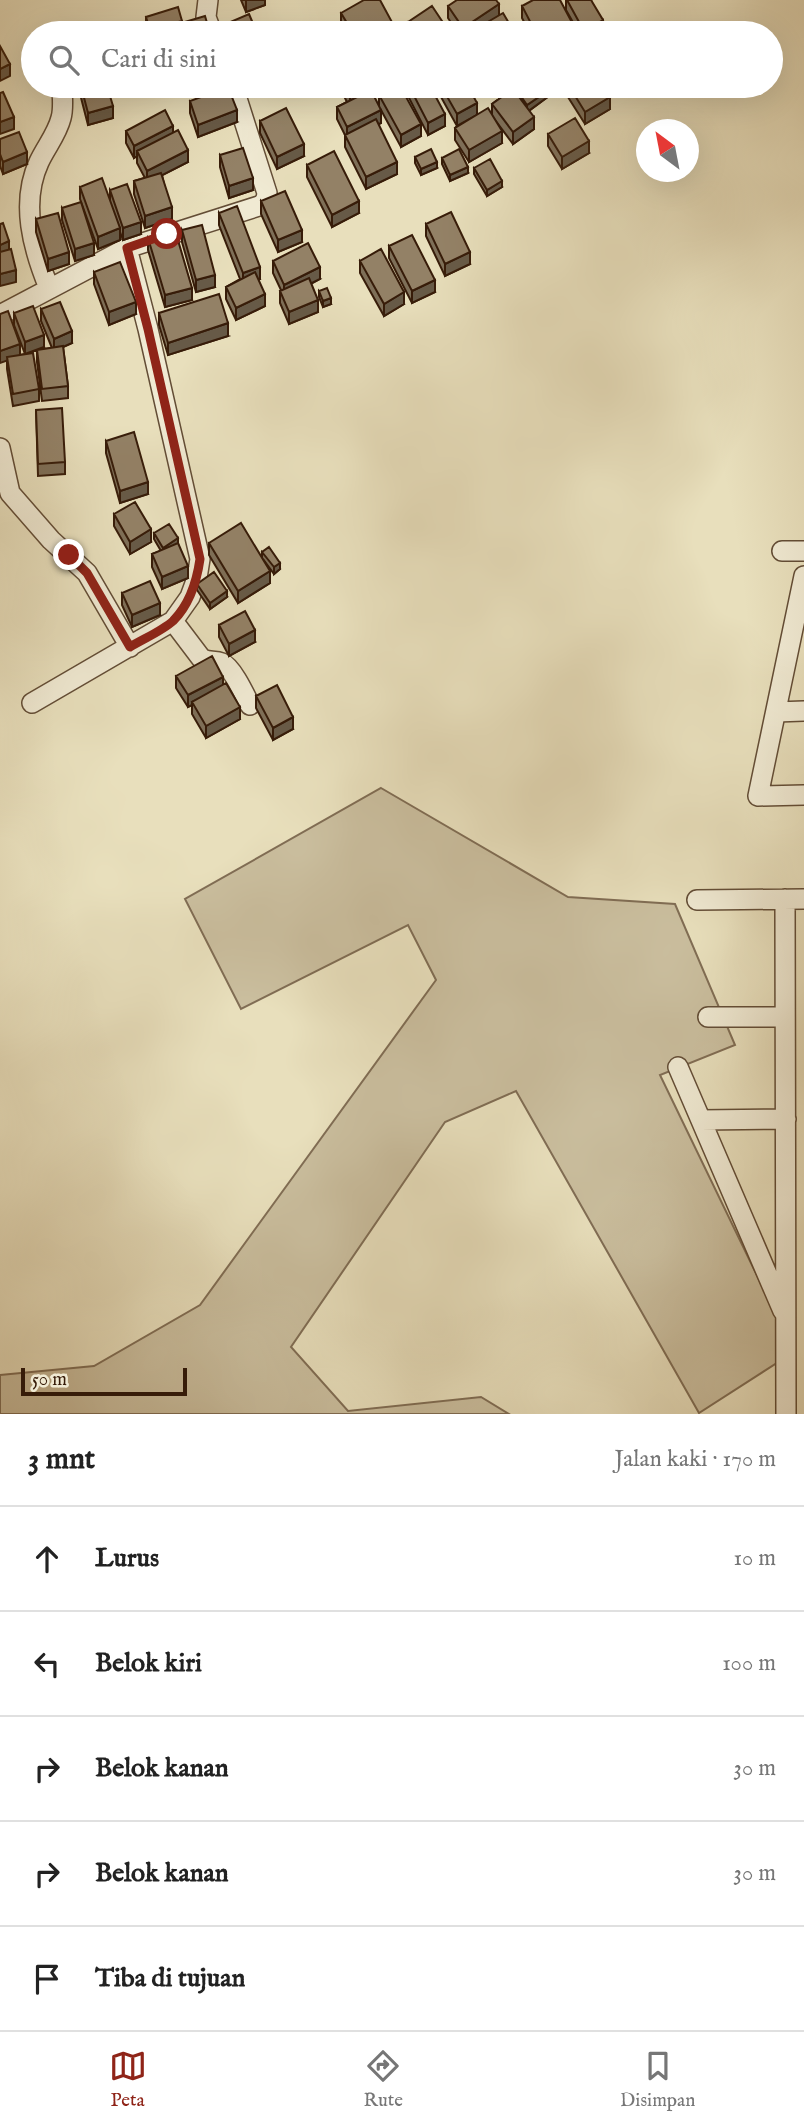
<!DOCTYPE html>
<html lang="id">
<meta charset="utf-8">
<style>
body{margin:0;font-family:"IM FELL English",serif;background:#f2f2f2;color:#222}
.compass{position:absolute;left:636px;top:119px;width:63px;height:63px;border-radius:50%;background:#fff;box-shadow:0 7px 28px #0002;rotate:328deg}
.scale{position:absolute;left:21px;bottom:18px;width:166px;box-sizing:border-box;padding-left:7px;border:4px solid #371c09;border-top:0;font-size:19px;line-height:24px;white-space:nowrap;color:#371c09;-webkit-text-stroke:5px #f0ead3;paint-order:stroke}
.stop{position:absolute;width:21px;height:21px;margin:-16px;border:5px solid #8f2418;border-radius:50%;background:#fff}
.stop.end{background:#8f2418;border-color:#fff;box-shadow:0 2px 7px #0008}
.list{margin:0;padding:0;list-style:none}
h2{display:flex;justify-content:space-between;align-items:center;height:91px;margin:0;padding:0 28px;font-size:30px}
h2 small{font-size:23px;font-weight:400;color:#767676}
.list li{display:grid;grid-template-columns:46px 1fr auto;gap:21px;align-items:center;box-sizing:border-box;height:105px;padding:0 28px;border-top:2px solid #e0e0e0}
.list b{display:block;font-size:26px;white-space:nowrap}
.list em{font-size:23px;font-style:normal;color:#767676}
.icon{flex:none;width:38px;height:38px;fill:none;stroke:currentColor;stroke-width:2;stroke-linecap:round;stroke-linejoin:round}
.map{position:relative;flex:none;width:804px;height:1414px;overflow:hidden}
.search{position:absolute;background:#fff;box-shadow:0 7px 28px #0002;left:21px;right:21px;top:21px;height:77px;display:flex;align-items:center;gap:18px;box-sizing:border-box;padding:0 24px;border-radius:38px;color:#767676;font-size:26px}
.sheet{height:616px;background:#fff}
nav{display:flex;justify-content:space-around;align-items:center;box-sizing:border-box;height:98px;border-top:2px solid #e0e0e0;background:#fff;font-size:19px;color:#767676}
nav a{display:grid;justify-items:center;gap:4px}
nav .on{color:#8f2418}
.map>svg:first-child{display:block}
.green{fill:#cabe9e;stroke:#806d54;stroke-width:2}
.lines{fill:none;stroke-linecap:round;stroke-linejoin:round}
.street-casing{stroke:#634d36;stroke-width:22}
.street{stroke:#f0ead3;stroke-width:19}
.wall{fill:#7e6f58;stroke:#371c09;stroke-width:2}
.shaded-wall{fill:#675a47;stroke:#371c09;stroke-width:2}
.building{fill:#938166;stroke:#371c09;stroke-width:2}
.route{stroke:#8f2418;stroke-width:9}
</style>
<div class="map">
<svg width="804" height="1414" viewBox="0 0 804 1414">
<rect width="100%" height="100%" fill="#e8dfbc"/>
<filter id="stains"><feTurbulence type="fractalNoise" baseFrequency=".00286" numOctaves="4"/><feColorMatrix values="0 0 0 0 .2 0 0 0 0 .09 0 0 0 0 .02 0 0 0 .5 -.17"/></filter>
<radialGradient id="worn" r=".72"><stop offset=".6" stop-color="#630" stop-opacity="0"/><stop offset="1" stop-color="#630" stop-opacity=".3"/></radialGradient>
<path class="green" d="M 381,788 L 568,897 L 675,904 L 735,1045 L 660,1075 L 794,1352 L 699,1413 L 516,1091 L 445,1122 L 291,1347 L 348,1411 L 481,1397 L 509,1414 L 0,1414 L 0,1375 L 94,1366 L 200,1305 L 436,980 L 408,925 L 241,1009 L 185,899 Z"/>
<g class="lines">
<defs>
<path id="street" d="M 208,0 L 206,17 L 212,33
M 49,288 C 33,249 20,203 39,162 C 46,147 57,134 61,118 C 64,108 62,96 62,86
M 0,315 L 127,248 L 262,205 L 266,199 L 267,193 L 233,86
M 0,448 L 10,493 L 51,540 L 87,573 L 130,647
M 782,551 L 804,551
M 804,576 L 758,796 L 804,795
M 173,621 L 201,658 C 208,663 214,660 222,663 C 232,667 245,695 250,705
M 32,703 L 173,621 L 190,597 L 197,578 L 200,559 L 148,329 L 127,248
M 776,712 L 804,711
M 785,899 L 786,1414
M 697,900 L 804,899
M 708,1017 L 785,1017
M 678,1067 L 783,1311
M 701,1120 L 786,1119"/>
</defs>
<use href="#street" class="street-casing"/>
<use href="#street" class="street"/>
</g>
<path class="wall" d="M 241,0 L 265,0 L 265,5 L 246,12 Z
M 566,0 L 591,0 L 603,32 L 579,33 L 566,10 Z
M 448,6 L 499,15 L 513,33 L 458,33 L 448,18 Z
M 522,6 L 576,33 L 530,33 L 522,18 Z
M 341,13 L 393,33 L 346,33 L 341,25 Z
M 146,17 L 182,23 L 210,33 L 168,33 L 168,31 L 161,33 L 149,33 L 146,23 Z
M 408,22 L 450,33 L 408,33 Z
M 78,86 L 107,86 L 113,118 L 88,125 Z
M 339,86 L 368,86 L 368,92 L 379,107 L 379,95 L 381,94 L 377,86 L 400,86 L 421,136 L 401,147 L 381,110 L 381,123 L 378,124 L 397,174 L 366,189 L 345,147 L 345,135 L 337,119 L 337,107 L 347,102 Z
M 408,86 L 430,86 L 445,126 L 428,135 L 408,96 Z
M 435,86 L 468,86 L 477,114 L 502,143 L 469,162 L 455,140 L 455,128 L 457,126 Z
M 492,86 L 518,86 L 513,89 L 516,93 L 516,89 L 549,96 L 529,111 L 534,129 L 513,144 L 492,116 L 492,104 L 508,92 L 499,98 Z
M 561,86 L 603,86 L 610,109 L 585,124 Z
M 190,101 L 237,122 L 198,137 L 190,113 Z
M 260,121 L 304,156 L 277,169 L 260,133 Z
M 126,131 L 173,133 L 188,162 L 162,175 L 172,219 L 145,228 L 134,194 L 134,181 L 145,178 L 137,163 L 137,156 L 134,158 L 126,143 Z
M 548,134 L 589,153 L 562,169 L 548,146 Z
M 0,139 L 27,164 L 3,174 L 0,166 Z
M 220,155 L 253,190 L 229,198 L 220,167 Z
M 415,157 L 437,168 L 421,175 L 415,163 Z
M 442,158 L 468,173 L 450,181 L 442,164 Z
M 307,165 L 359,213 L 332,227 L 307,177 Z
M 474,168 L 502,187 L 487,196 L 474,174 Z
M 80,187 L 110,199 L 110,190 L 141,234 L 123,240 L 120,232 L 120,240 L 98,249 L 80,199 Z
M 261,201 L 302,242 L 278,252 L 261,214 Z
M 62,208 L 94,255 L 75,261 L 62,220 Z
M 219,213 L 260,279 L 258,280 L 265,306 L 236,320 L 226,299 L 226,287 L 240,279 L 219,225 Z
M 36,219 L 69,264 L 48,271 L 36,232 Z
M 426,224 L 470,264 L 445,276 L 426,236 Z
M 182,230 L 215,287 L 196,292 L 182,242 Z
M 148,238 L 192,300 L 165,307 L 148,250 Z
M 389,246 L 435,292 L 412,303 L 389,258 Z
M 273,261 L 320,279 L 311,284 L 318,312 L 289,324 L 280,303 L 280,291 L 281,290 L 273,273 Z
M 360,261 L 404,304 L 384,316 L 360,273 Z
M 94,272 L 136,314 L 109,325 L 94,284 Z
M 319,291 L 331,304 L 323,307 L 319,297 Z
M 41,309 L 72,343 L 63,347 L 68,386 L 68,398 L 42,401 L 37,362 L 37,350 L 52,348 L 41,321 Z
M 14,313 L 44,347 L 26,354 L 39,389 L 39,401 L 13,406 L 7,369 L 7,360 L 20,355 L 25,354 L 14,325 Z
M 159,313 L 228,336 L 168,355 L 159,325 Z
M 36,410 L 65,462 L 65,474 L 38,476 Z
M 106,441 L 148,494 L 120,503 L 106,453 Z
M 114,514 L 151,542 L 130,554 L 114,526 Z
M 154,533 L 178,544 L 188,578 L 162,589 L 152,567 L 152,554 L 161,551 L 154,539 Z
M 209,543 L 262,558 L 262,552 L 280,569 L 274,574 L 263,559 L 270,583 L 238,603 L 209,555 Z
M 197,584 L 227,597 L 210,609 L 197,590 Z
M 122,593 L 160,615 L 132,627 L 122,605 Z
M 219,625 L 255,642 L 229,656 L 219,637 Z
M 176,676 L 223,685 L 240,719 L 206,738 L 192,714 L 192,705 L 188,707 L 176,688 Z
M 256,696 L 293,729 L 273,740 L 256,708 Z"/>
<path class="shaded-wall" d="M 246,0 L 265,0 L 265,5 L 246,12 Z
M 499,4 L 499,17 L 474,33 L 463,33 L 463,28 Z
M 603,20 L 603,32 L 584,33 L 584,31 Z
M 182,21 L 182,27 L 168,27 L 168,31 L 161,33 L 150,33 L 150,30 Z
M 393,24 L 393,33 L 376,33 Z
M 10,64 L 10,76 L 0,81 L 0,69 Z
M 366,86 L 368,86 L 368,97 L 350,107 L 350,94 Z
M 382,86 L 400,86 L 382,95 Z
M 499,86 L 518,86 L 499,98 Z
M 549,90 L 549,96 L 527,112 L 527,105 Z
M 610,97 L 610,109 L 585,124 L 585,112 Z
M 477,103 L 477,115 L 457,126 L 457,114 Z
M 113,106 L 113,118 L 88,125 L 88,113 Z
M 237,110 L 237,122 L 198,137 L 198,125 Z
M 381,110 L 381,123 L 347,139 L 347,127 Z
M 445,114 L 445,126 L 428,135 L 428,123 Z
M 14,117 L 14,129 L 0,134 L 0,122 Z
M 534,117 L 534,129 L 513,144 L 513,132 Z
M 421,124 L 421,136 L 401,147 L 401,135 Z
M 173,126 L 173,138 L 137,151 L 137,156 L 134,158 L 134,146 Z
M 502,131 L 502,143 L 469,162 L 469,150 Z
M 589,141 L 589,153 L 562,169 L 562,157 Z
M 304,144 L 304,156 L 277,169 L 277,157 Z
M 188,150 L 188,162 L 147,183 L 147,171 Z
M 27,152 L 27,164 L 3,174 L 3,162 Z
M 397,162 L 397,174 L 366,189 L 366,177 Z
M 437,162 L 437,168 L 421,175 L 421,169 Z
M 468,167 L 468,173 L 450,181 L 450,175 Z
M 253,178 L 253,190 L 229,198 L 229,186 Z
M 502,181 L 502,187 L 487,196 L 487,190 Z
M 359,201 L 359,213 L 332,227 L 332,215 Z
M 172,207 L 172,219 L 145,228 L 145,216 Z
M 141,222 L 141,234 L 123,240 L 123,228 Z
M 120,228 L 120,240 L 98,249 L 98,237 Z
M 302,230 L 302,242 L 278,252 L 278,240 Z
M 9,241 L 9,253 L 0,257 L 0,245 Z
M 94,243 L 94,255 L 75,261 L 75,249 Z
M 69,252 L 69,264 L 48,271 L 48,259 Z
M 470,252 L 470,264 L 445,276 L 445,264 Z
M 260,267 L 260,279 L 243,286 L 243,273 Z
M 320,267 L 320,279 L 284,297 L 284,285 Z
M 16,270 L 16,282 L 0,286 L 0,274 Z
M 215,275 L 215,287 L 196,292 L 196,280 Z
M 435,280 L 435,292 L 412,303 L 412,291 Z
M 192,288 L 192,300 L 165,307 L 165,295 Z
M 404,292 L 404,304 L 384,316 L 384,304 Z
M 265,294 L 265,306 L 236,320 L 236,308 Z
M 331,298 L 331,304 L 323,307 L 323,301 Z
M 318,300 L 318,312 L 289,324 L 289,312 Z
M 136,302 L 136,314 L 109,325 L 109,312 Z
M 228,323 L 228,336 L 168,355 L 168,343 Z
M 72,331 L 72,343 L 54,351 L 54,339 Z
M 44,335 L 44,347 L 25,354 L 25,342 Z
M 20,344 L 20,356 L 0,363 L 0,351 Z
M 148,482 L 148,494 L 120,503 L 120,491 Z
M 151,529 L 151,542 L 130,554 L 130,542 Z
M 178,538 L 178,544 L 163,554 L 163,548 Z
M 280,563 L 280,569 L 274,574 L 274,567 Z
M 188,566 L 188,578 L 162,589 L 162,577 Z
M 270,571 L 270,583 L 238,603 L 238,591 Z
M 227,591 L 227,597 L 210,609 L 210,603 Z
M 160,603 L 160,615 L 132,627 L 132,615 Z
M 255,630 L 255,642 L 229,656 L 229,644 Z
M 223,677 L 223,689 L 192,702 L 192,705 L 188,707 L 188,695 Z
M 240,707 L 240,719 L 206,738 L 206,726 Z
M 293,717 L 293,729 L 273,740 L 273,728 Z"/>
<path class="building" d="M 364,0 L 380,0 L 393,24 L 376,33 L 353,33 L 341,13 Z
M 457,0 L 496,0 L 499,4 L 463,28 L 448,6 Z
M 533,0 L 560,0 L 576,30 L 569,33 L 536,33 L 522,6 Z
M 567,0 L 591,0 L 603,20 L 584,31 Z
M 432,6 L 450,33 L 415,33 L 408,22 Z
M 178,7 L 182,21 L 150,30 L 146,17 Z
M 503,13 L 513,30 L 509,33 L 469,33 Z
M 249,14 L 257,33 L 232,33 L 228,23 Z
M 205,16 L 210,33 L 170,33 L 168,27 Z
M 404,29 L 406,33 L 396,33 Z
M 0,46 L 10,64 L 0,69 Z
M 81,86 L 107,86 L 113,106 L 88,113 Z
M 345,86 L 366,86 L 350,94 Z
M 397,86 L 400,86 L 421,124 L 401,135 L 379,95 Z
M 409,86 L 430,86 L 445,114 L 428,123 Z
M 441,86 L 468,86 L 477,103 L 457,114 Z
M 520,86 L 546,86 L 549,90 L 527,105 L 516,89 Z
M 569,86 L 603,86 L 610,97 L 585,112 Z
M 228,87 L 237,110 L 198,125 L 190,101 Z
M 513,89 L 534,117 L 513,132 L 492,104 Z
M 371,90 L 381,110 L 347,127 L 337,107 Z
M 3,92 L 14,117 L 0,122 L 0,93 Z
M 286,108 L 304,144 L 277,157 L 260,121 Z
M 488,108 L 502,131 L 469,150 L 455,128 Z
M 165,110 L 173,126 L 134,146 L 126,131 Z
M 575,118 L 589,141 L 562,157 L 548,134 Z
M 376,119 L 397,162 L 366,177 L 345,135 Z
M 178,130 L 188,150 L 147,171 L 137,151 Z
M 19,132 L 27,152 L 3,162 L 0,154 L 0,139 Z
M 243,148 L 253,178 L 229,186 L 220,155 Z
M 431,149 L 437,162 L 421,169 L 415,157 Z
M 459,149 L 468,167 L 450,175 L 442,158 Z
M 334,151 L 359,201 L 332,215 L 307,165 Z
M 490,159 L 502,181 L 487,190 L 474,168 Z
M 161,173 L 172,207 L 145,216 L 134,181 Z
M 102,178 L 120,228 L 98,237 L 80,187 Z
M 127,184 L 141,222 L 123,228 L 110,190 Z
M 285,191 L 302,230 L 278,240 L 261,201 Z
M 81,202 L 94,243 L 75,249 L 62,208 Z
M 237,206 L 260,267 L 243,273 L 219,213 Z
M 451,212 L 470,252 L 445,264 L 426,224 Z
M 58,213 L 69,252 L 48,259 L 36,219 Z
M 3,223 L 9,241 L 0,245 L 0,224 Z
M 202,225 L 215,275 L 196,280 L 182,230 Z
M 175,230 L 192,288 L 165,295 L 148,238 Z
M 412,235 L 435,280 L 412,291 L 389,246 Z
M 308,243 L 320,267 L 284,285 L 273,261 Z
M 11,249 L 16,270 L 0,274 L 0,252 Z
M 381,249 L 404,292 L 384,304 L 360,261 Z
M 120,262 L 136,302 L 109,312 L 94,272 Z
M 255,272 L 265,294 L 236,308 L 226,287 Z
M 309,278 L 318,300 L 289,312 L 280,291 Z
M 327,288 L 331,298 L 323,301 L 319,291 Z
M 219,294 L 228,323 L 168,343 L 159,313 Z
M 60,302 L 72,331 L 54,339 L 41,309 Z
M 33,306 L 44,335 L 25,342 L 14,313 Z
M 8,311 L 20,344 L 0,351 L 0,314 Z
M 63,346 L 68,386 L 42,389 L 37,350 Z
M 33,353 L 39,389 L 13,394 L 7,357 Z
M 62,408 L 65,462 L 38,464 L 36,410 Z
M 134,432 L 148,482 L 120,491 L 106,441 Z
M 135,502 L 151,529 L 130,542 L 114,514 Z
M 241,523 L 270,571 L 238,591 L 209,543 Z
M 169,524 L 178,538 L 163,548 L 154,533 Z
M 178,543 L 188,566 L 162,577 L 152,554 Z
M 269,547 L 280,563 L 274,567 L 262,552 Z
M 214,572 L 227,591 L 210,603 L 197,584 Z
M 150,581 L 160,603 L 132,615 L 122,593 Z
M 245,611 L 255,630 L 229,644 L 219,625 Z
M 212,656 L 223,677 L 188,695 L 176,676 Z
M 226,683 L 240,707 L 206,726 L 192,702 Z
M 277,685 L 293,717 L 273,728 L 256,696 Z"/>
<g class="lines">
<path class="route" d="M 69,555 L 87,573 L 130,647 C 143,639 162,631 173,621 C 189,605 197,580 200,559 L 148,329 L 127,248 L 167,234"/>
</g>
<rect width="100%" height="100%" filter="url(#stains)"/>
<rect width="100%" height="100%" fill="url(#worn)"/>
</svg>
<svg class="compass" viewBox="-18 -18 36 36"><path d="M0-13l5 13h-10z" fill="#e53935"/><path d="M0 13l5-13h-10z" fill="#767676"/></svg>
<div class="scale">50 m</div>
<div class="stop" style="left:167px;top:234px"></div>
<div class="stop end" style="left:69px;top:555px"></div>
<div class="search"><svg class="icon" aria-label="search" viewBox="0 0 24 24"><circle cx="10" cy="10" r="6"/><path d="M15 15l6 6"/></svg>Cari di sini</div>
</div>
<section class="sheet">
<h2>3 mnt<small>Jalan kaki · 170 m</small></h2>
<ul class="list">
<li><svg class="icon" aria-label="ahead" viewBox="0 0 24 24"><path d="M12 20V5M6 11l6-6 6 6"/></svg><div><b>Lurus</b></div><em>10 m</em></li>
<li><svg class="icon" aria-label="left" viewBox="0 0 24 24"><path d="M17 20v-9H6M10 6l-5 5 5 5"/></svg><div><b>Belok kiri</b></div><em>100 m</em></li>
<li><svg class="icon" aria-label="right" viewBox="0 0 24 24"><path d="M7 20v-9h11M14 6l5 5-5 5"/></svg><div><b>Belok kanan</b></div><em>30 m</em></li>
<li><svg class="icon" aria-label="right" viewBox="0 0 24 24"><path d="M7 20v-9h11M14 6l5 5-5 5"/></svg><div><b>Belok kanan</b></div><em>30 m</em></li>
<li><svg class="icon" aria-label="arrive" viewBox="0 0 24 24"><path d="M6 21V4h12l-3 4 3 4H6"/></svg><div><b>Tiba di tujuan</b></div></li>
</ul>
</section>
<nav>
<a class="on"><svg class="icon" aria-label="map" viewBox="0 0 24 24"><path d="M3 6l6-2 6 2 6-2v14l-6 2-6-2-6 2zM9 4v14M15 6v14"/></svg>Peta</a>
<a><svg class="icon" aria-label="directions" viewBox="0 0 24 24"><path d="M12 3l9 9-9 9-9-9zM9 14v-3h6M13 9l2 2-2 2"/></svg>Rute</a>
<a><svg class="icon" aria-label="saved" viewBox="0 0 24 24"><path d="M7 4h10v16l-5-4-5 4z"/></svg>Disimpan</a>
</nav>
